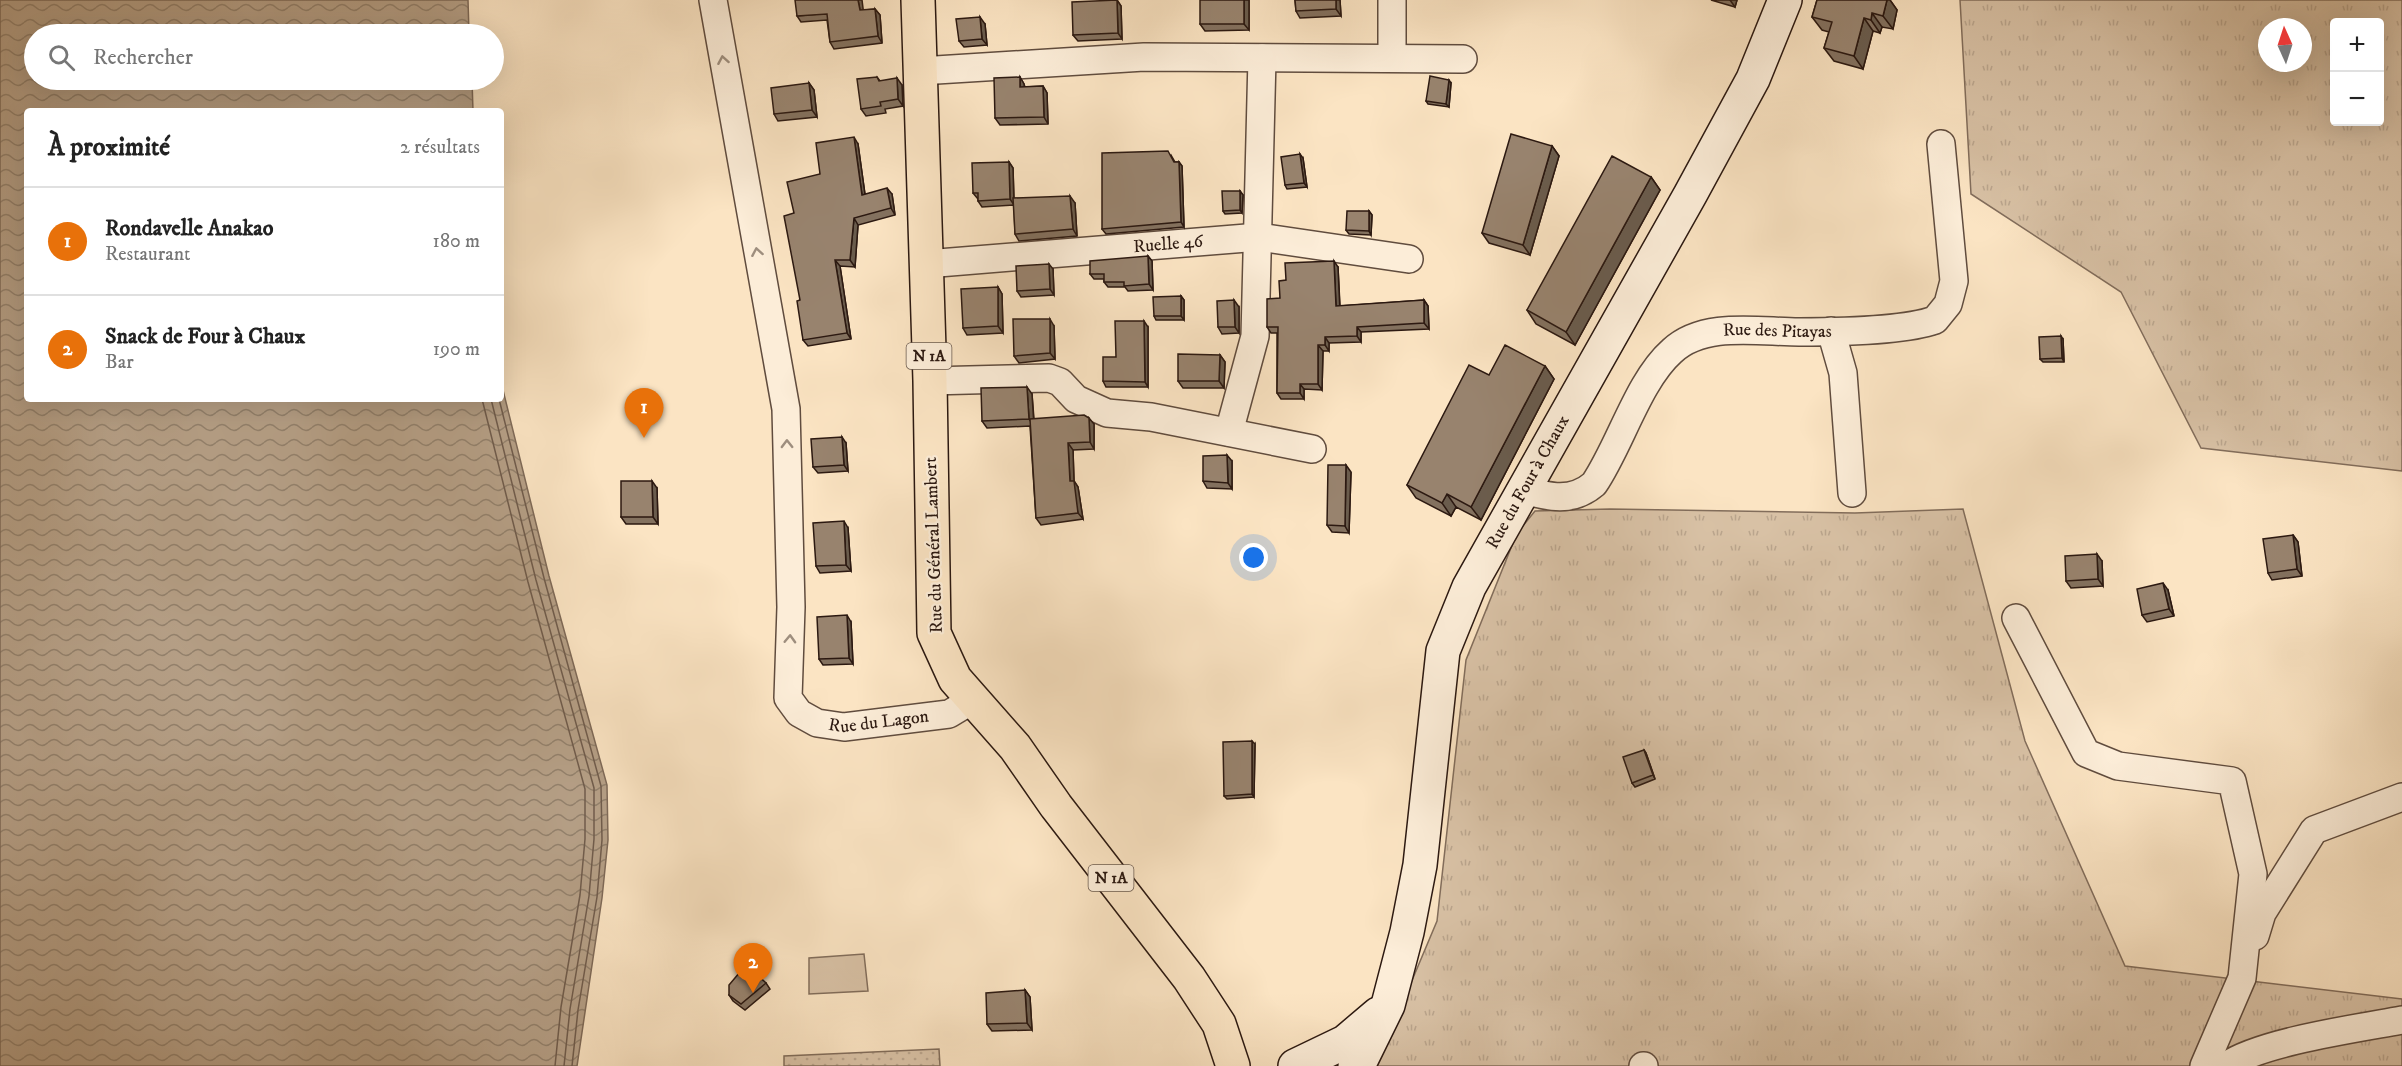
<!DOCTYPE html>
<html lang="fr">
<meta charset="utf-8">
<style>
body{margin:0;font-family:"IM FELL DW Pica",serif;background:#f6f6f6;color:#222}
.controls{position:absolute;right:18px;top:18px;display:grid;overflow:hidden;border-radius:6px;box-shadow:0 6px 24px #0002}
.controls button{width:54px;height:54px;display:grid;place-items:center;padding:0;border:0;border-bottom:2px solid #e0e0e0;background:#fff;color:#222;font:30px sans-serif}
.compass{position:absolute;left:2258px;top:18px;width:54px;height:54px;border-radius:50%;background:#fff;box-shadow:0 6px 24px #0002;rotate:357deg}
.you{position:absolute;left:1254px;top:558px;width:21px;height:21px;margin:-15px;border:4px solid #fff;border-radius:50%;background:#1a73e8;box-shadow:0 0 0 9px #1a73e833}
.badge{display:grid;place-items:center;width:39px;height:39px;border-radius:50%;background:#111827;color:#fff;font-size:20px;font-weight:700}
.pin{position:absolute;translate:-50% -50px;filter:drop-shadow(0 2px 3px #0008)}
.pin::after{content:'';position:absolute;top:32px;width:21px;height:18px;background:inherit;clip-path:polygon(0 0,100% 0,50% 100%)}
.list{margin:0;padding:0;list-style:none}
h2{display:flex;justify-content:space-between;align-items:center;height:78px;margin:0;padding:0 24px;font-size:26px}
h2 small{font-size:20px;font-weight:400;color:#767676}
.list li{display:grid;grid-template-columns:39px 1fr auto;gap:18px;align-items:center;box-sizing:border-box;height:108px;padding:0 24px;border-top:2px solid #e0e0e0}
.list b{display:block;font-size:22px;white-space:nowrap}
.list p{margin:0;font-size:20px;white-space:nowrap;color:#767676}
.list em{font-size:20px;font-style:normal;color:#767676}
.icon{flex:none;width:33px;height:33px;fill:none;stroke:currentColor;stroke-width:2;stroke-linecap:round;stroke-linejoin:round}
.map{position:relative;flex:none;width:2402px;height:1066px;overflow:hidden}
.search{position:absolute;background:#fff;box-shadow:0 6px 24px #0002;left:24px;top:24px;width:480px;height:66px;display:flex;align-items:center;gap:15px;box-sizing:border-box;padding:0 21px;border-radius:33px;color:#767676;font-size:22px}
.panel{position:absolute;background:#fff;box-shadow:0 6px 24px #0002;left:24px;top:108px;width:480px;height:294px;border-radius:6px}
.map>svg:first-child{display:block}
.grass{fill:url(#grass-tufts);stroke:#826d5b;stroke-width:1.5;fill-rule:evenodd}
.park{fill:url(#park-dots);stroke:#826d5b;stroke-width:1.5}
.pitch{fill:#d8c1a5;stroke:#826d5b;stroke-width:1.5}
.water{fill:url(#water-waves);stroke:#7e6957;stroke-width:1.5}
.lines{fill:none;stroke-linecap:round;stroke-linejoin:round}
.shore{stroke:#705c4c;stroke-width:1.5}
.street-casing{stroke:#604c3e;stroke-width:30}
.secondary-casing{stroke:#2c1911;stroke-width:36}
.primary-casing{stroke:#2c1911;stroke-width:36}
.street{stroke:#fcedd8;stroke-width:27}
.secondary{stroke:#fcedd8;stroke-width:33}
.primary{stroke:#fbe4c3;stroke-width:33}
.wall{fill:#83715f;stroke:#2c1911;stroke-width:1.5}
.shaded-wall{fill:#6a5c4d;stroke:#2c1911;stroke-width:1.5}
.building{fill:#98836e;stroke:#2c1911;stroke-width:1.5}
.oneway{stroke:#9e8e7e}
.labels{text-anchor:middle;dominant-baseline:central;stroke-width:4.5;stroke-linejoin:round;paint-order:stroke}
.shield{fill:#fcedd8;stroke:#6a594d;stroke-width:1.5}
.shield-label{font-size:16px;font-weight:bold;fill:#2c1911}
.street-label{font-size:18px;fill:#2c1911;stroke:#fcedd8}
</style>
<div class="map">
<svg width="2402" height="1066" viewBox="0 0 2402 1066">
<defs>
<pattern id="grass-tufts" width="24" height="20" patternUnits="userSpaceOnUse" patternTransform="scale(1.5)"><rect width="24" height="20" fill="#d8c1a5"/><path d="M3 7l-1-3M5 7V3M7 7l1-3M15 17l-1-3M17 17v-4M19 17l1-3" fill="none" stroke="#baa58d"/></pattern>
<pattern id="park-dots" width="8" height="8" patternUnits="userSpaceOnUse" patternTransform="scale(1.5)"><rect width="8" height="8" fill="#d8c1a5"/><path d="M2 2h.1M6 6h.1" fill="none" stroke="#baa58d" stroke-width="1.8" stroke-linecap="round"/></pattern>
<pattern id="water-waves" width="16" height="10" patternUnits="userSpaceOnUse" patternTransform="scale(1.5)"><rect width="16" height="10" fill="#b59f86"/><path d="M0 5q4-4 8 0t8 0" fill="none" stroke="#93816c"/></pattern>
</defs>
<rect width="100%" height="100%" fill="#fbe4c3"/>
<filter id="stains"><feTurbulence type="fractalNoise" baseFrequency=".00333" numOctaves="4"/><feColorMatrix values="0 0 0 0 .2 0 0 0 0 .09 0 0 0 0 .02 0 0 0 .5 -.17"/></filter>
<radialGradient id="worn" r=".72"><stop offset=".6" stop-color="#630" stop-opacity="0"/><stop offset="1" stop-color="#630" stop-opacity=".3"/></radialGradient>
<path class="grass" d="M 1960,0 L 2402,0 L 2402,471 L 2201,448 L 2121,292 L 1971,194 ZM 2334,22 L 2380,22 L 2380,122 L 2334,122 ZM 2267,27 L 2303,27 L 2303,63 L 2267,63 Z
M 1610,509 L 1855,513 L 1963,509 L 2025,741 L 2125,966 L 2402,999 L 2402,1066 L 1376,1066 L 1437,921 L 1466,660 L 1517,533 L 1535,511 Z"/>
<path class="park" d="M 939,1049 L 940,1066 L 784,1066 L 784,1056 Z"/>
<path class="pitch" d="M 864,954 L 868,991 L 809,994 L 809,958 Z"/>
<path class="water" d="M 0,0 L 468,0 L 469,34 L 34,34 L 34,80 L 472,80 L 473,111 L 27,111 L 27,399 L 501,399 L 501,382 L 549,576 L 607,785 L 608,840 L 602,898 L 577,1066 L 0,1066 Z"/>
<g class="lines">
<path class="shore" d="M 482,399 L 528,582 L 585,789 L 585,839 L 580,895 L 561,1007 L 555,1066
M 491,399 L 536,580 L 594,788 L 594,839 L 589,896 L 570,1009 L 564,1066
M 499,399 L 544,578 L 601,786 L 602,840 L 597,897 L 578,1010 L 572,1066"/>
<defs>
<g id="street">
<path id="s1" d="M 713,0 L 786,409 L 791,607 L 788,698 L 799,713 L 817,723 L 844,727 L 949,714 L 974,699"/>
<path d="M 1392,58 L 1392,0"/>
<path d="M 920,71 L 1144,57 L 1463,59"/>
<path id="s2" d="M 926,264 L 1259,237 L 1409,259"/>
<path d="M 1831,331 L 1843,373 L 1852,493"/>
<path d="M 930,381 L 1049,378 L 1060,382 L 1076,399 L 1107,413 L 1151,417 L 1312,449"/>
<path d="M 1229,432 L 1255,336 L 1262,58"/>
<path id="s3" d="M 1523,490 C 1549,497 1572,503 1594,484 C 1620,446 1638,381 1672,351 C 1704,321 1759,332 1799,332 C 1834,332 1904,331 1935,320 L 1948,304 L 1954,281 L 1941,144"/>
<path d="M 2016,618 L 2086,753 L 2118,766 L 2232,781 L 2253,874 L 2242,978 L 2204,1066"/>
<path d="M 2255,936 L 2262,913 L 2314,830 L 2402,797"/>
<path d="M 1643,1066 L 1644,1066"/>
<path d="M 2226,1066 C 2260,1042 2359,1028 2402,1020"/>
</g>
<g id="secondary">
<path d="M 1295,1066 L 1345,1042 L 1378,1014"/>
<path id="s4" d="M 1355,1066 L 1362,1058 L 1388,1005 L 1407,932 L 1420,865 L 1443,651 L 1469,587 L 1690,195 L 1753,79 L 1785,0"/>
</g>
<path id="primary" d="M 918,0 L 930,381 L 934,633 L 955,679 L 1015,747 L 1056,806 L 1189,978 L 1219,1024 L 1233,1066"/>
</defs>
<use href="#street" class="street-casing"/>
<use href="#secondary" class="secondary-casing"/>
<use href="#primary" class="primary-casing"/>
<use href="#street" class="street"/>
<use href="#secondary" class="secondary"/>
<use href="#primary" class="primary"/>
</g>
<path class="wall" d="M 1117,0 L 1121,6 L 1122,39 L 1078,41 L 1073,35 Z
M 1249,0 L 1249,30 L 1205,31 L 1200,24 Z
M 1295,0 L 1340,0 L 1341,16 L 1300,18 L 1296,11 Z
M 1711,0 L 1737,0 L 1735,7 Z
M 1817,0 L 1890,0 L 1897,10 L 1893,29 L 1882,27 L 1880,33 L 1873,31 L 1863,69 L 1834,61 L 1824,48 L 1829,32 L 1822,30 L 1812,17 Z
M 875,9 L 880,15 L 882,43 L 834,49 L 830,42 L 827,20 L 801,22 L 797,16 Z
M 985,24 L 987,45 L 964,47 L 959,41 Z
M 877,77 L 880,81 L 902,85 L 903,106 L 885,109 L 886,113 L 866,116 L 861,109 Z
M 1020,77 L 1024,84 L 1025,87 L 1043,86 L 1047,93 L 1048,124 L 1000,125 L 995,118 Z
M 809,83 L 814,90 L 817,117 L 778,121 L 774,114 Z
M 1451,83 L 1449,107 L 1428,104 L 1426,101 Z
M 858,144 L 865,194 L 892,194 L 895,215 L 858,225 L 855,267 L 840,266 L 851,339 L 808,346 L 803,340 L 794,213 L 820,174 Z
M 1552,146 L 1559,156 L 1530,255 L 1489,243 L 1482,233 Z
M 1171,155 L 1175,162 L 1179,162 L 1182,166 L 1184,227 L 1106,234 L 1102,229 Z
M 1303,158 L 1307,187 L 1287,189 L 1285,185 Z
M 1009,162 L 1013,168 L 1014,198 L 1075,203 L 1077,236 L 1019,241 L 1015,234 L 1014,205 L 982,207 L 978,201 L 978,199 L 973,193 Z
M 1651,177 L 1660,190 L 1575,345 L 1536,324 L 1527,310 Z
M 1240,191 L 1243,195 L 1242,213 L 1225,214 L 1223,211 Z
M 1369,211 L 1372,215 L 1371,235 L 1349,234 L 1346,230 Z
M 1148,256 L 1152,261 L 1153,290 L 1128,291 L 1125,287 L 1108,287 L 1104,282 L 1104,279 L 1094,279 L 1090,274 Z
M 1338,267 L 1340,306 L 1424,300 L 1428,306 L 1429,329 L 1361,332 L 1361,342 L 1329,343 L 1329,351 L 1323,351 L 1322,390 L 1304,389 L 1304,399 L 1281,399 L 1277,393 L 1277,333 L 1271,333 L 1267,327 L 1280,298 L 1286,280 Z
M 1053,269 L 1054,295 L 1021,297 L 1017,291 Z
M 998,287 L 1002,294 L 1003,333 L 967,335 L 963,328 Z
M 1181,296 L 1184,300 L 1184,320 L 1156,320 L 1154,316 Z
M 1239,307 L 1239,333 L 1222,334 L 1218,327 Z
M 1054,326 L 1055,359 L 1019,363 L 1014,356 Z
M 1148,327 L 1148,387 L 1106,387 L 1103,381 L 1116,357 Z
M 2063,339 L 2064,362 L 2043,362 L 2040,359 Z
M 1220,355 L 1225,362 L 1224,388 L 1183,388 L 1178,381 Z
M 1545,366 L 1554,379 L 1481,520 L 1456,507 L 1451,516 L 1416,498 L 1407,485 L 1489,375 Z
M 1032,394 L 1034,419 L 1094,424 L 1094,449 L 1073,450 L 1074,481 L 1078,487 L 1083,519 L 1041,525 L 1036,518 L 1030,426 L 987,428 L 982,421 Z
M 846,443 L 848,471 L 818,473 L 813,467 Z
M 1232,461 L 1232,489 L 1207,488 L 1203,481 Z
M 1351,472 L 1349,533 L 1332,532 L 1327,525 Z
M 657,488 L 658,524 L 626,524 L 621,517 Z
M 848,528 L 851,571 L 820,573 L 816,566 Z
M 2293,535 L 2298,542 L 2302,576 L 2272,580 L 2268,573 Z
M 2102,561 L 2103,586 L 2071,588 L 2066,581 Z
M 2168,590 L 2174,616 L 2147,622 L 2142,615 Z
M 851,622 L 853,664 L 823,665 L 819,659 Z
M 1255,744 L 1254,797 L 1227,799 L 1224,796 Z
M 1644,750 L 1646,753 L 1655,779 L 1635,787 L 1632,783 Z
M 766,983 L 770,989 L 745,1010 L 733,1001 L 729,995 Z
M 1025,990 L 1030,997 L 1032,1030 L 992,1031 L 987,1024 Z"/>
<path class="shaded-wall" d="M 858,0 L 862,0 L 864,16 L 860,10 Z
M 1117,0 L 1121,6 L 1122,39 L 1118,33 Z
M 1244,0 L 1249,0 L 1249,30 L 1244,24 Z
M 1336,0 L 1340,0 L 1341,16 L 1336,9 Z
M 1730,0 L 1737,0 L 1735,7 Z
M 1887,0 L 1890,0 L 1897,10 L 1893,29 L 1883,16 Z
M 875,9 L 880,15 L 882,43 L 878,36 Z
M 1872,13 L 1882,27 L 1880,33 L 1871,20 Z
M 980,17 L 985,24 L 987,45 L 982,39 Z
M 1864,18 L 1873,31 L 1863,69 L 1854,56 Z
M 1020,77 L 1024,84 L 1025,94 L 1020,87 Z
M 897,78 L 902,85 L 903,106 L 898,99 Z
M 1449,80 L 1451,83 L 1449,107 L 1446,104 Z
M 809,83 L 814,90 L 817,117 L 812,110 Z
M 1043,86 L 1047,93 L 1048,124 L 1044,117 Z
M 854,137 L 858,144 L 866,202 L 862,195 Z
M 1552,146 L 1559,156 L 1530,255 L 1523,245 Z
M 1300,154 L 1303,158 L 1307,187 L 1304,183 Z
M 1009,162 L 1013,168 L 1014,205 L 1010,199 Z
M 1179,162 L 1182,166 L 1184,227 L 1181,222 Z
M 1651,177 L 1660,190 L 1575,345 L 1566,332 Z
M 887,188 L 892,194 L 895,215 L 891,208 Z
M 1240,191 L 1243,195 L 1242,213 L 1240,210 Z
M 1070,196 L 1075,203 L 1077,236 L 1073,229 Z
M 1369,211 L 1372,215 L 1371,235 L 1369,231 Z
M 854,218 L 858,225 L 855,267 L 850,260 Z
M 1148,256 L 1152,261 L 1153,290 L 1149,284 Z
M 835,260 L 840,266 L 851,339 L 847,333 Z
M 1334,261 L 1338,267 L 1340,312 L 1336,306 Z
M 1049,264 L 1053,269 L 1054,295 L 1050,289 Z
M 998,287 L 1002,294 L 1003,333 L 998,326 Z
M 1181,296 L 1184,300 L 1184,320 L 1181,316 Z
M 1234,300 L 1239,307 L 1239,333 L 1235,327 Z
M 1424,300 L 1428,306 L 1429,329 L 1424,323 Z
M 1050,319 L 1054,326 L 1055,359 L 1050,353 Z
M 1144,321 L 1148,327 L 1148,387 L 1145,382 Z
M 1357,327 L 1361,332 L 1361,342 L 1357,336 Z
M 2061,336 L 2063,339 L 2064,362 L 2062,358 Z
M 1325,337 L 1329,343 L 1329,351 L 1325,345 Z
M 1318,345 L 1323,351 L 1322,390 L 1318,384 Z
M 1220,355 L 1225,362 L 1224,388 L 1219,381 Z
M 1545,366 L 1554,379 L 1481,520 L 1471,507 Z
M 1300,384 L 1304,389 L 1304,399 L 1300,393 Z
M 1027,387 L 1032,394 L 1034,426 L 1029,419 Z
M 1089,418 L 1094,424 L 1094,449 L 1090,442 Z
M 842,437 L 846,443 L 848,471 L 844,465 Z
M 1068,443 L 1073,450 L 1074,481 L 1078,487 L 1083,519 L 1078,513 L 1070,481 Z
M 1227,455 L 1232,461 L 1232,489 L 1228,483 Z
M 1346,465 L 1351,472 L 1349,533 L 1345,526 Z
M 652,481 L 657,488 L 658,524 L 653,517 Z
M 1447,494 L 1456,507 L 1451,516 L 1442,503 Z
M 844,521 L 848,528 L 851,571 L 846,565 Z
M 2293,535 L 2298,542 L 2302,576 L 2297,569 Z
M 2097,554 L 2102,561 L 2103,586 L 2098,579 Z
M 2163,583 L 2168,590 L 2174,616 L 2169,609 Z
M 847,615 L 851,622 L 853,664 L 849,658 Z
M 1252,741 L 1255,744 L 1254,797 L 1252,794 Z
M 1644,750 L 1646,753 L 1655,779 L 1653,775 Z
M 1025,990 L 1030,997 L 1032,1030 L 1027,1023 Z"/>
<path class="building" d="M 795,0 L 858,0 L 860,10 L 875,9 L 878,36 L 830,42 L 827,14 L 797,16 Z
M 1117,0 L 1118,33 L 1073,35 L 1072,2 Z
M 1200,0 L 1244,0 L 1244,24 L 1200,24 Z
M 1295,0 L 1336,0 L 1336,9 L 1296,11 Z
M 1817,0 L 1887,0 L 1883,16 L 1872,13 L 1871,20 L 1864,18 L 1854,56 L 1824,48 L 1832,22 L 1812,17 Z
M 980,17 L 982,39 L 959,41 L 956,19 Z
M 1430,76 L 1449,80 L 1446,104 L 1426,101 Z
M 877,77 L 879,81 L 897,78 L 898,99 L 880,102 L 881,106 L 861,109 L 857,79 Z
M 1020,77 L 1020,87 L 1043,86 L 1044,117 L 995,118 L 994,78 Z
M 809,83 L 812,110 L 774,114 L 771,88 Z
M 1511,134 L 1552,146 L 1523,245 L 1482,233 Z
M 854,137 L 862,195 L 887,188 L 891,208 L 854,218 L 850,260 L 835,260 L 847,333 L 803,340 L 797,301 L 800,300 L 784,216 L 794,213 L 787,182 L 820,174 L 816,143 Z
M 1168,151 L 1174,162 L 1179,162 L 1181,222 L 1102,229 L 1102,153 Z
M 1300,154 L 1304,183 L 1285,185 L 1281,157 Z
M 1612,156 L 1651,177 L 1566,332 L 1527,310 Z
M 1009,162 L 1010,199 L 978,201 L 978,193 L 973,193 L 972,163 Z
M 1222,191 L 1240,191 L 1240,210 L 1223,211 Z
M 1070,196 L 1073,229 L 1015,234 L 1013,198 Z
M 1347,211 L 1369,211 L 1369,231 L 1346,230 Z
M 1148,256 L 1149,284 L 1124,286 L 1124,282 L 1104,282 L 1104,274 L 1090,274 L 1090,261 Z
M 1334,261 L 1336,306 L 1424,300 L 1424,323 L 1357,327 L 1357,336 L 1325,337 L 1325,345 L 1318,345 L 1318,384 L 1300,384 L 1300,393 L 1277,393 L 1278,327 L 1267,327 L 1267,299 L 1280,298 L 1279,281 L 1286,280 L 1285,263 Z
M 1049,264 L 1050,289 L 1017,291 L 1016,266 Z
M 998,287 L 998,326 L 963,328 L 961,289 Z
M 1181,296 L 1181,316 L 1154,316 L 1153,297 Z
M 1234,300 L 1235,327 L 1218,327 L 1217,301 Z
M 1013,319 L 1050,319 L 1050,353 L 1014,356 Z
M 1115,321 L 1144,321 L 1145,382 L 1103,381 L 1103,357 L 1116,357 Z
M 2061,336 L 2062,358 L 2040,359 L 2039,337 Z
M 1505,345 L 1545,366 L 1471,507 L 1447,494 L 1442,503 L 1407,485 L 1469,365 L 1489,375 Z
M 1178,354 L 1220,355 L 1219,381 L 1178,381 Z
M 1027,387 L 1029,419 L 982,421 L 981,388 Z
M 1084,415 L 1089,418 L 1090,442 L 1068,443 L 1070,481 L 1074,481 L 1078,513 L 1036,518 L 1030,419 Z
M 842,437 L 844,465 L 813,467 L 811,439 Z
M 1227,455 L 1228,483 L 1203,481 L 1203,456 Z
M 1328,465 L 1346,465 L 1345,526 L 1327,525 Z
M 621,481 L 652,481 L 653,517 L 621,517 Z
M 844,521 L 846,565 L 816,566 L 813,523 Z
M 2293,535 L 2297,569 L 2268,573 L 2263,539 Z
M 2097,554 L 2098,579 L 2066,581 L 2065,556 Z
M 2163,583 L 2169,609 L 2142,615 L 2137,589 Z
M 847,615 L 849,658 L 819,659 L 817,617 Z
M 1252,741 L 1252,794 L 1224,796 L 1223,742 Z
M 1644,750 L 1653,775 L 1632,783 L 1623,757 Z
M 740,972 L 754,972 L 766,983 L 741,1004 L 729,995 L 729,985 Z
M 1025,990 L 1027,1023 L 987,1024 L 986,993 Z"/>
<defs><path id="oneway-chevron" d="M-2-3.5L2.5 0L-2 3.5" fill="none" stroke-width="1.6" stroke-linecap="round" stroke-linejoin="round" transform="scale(1.5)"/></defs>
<g class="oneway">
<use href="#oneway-chevron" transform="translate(723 60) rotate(-100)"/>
<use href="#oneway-chevron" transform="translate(757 252) rotate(-100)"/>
<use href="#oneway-chevron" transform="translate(787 444) rotate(-91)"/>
<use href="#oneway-chevron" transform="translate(790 639) rotate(-88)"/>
</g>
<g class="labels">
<g class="shield">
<rect x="906.5" y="343" width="45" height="26" rx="4.5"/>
<rect x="1088.5" y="865" width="45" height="26" rx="4.5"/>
</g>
<g class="shield-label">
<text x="929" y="356">N 1A</text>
<text x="1111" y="878">N 1A</text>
</g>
<g class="street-label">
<text stroke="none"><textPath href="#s2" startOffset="243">Ruelle 46</textPath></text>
<text stroke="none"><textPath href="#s3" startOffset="340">Rue des Pitayas</textPath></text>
<text stroke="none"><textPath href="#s4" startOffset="618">Rue du Four à Chaux</textPath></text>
<text transform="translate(934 545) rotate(-92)">Rue du Général Lambert</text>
<text stroke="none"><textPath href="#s1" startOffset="806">Rue du Lagon</textPath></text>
</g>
</g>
<rect width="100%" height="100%" filter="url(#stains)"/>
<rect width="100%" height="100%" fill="url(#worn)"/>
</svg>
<div class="controls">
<button>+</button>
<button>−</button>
</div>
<svg class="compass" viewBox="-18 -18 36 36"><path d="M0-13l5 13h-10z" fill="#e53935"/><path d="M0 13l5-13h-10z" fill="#767676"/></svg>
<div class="you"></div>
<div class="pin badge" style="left:644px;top:438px;background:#e8710a">1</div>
<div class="pin badge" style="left:753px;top:993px;background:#e8710a">2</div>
<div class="search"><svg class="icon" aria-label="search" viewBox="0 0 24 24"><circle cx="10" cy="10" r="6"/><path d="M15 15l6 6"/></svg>Rechercher</div>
<section class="panel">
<h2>À proximité<small>2 résultats</small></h2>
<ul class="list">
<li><span class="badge" style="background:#e8710a">1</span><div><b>Rondavelle Anakao</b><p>Restaurant</p></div><em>180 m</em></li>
<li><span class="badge" style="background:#e8710a">2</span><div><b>Snack de Four à Chaux</b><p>Bar</p></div><em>190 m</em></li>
</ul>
</section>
</div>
